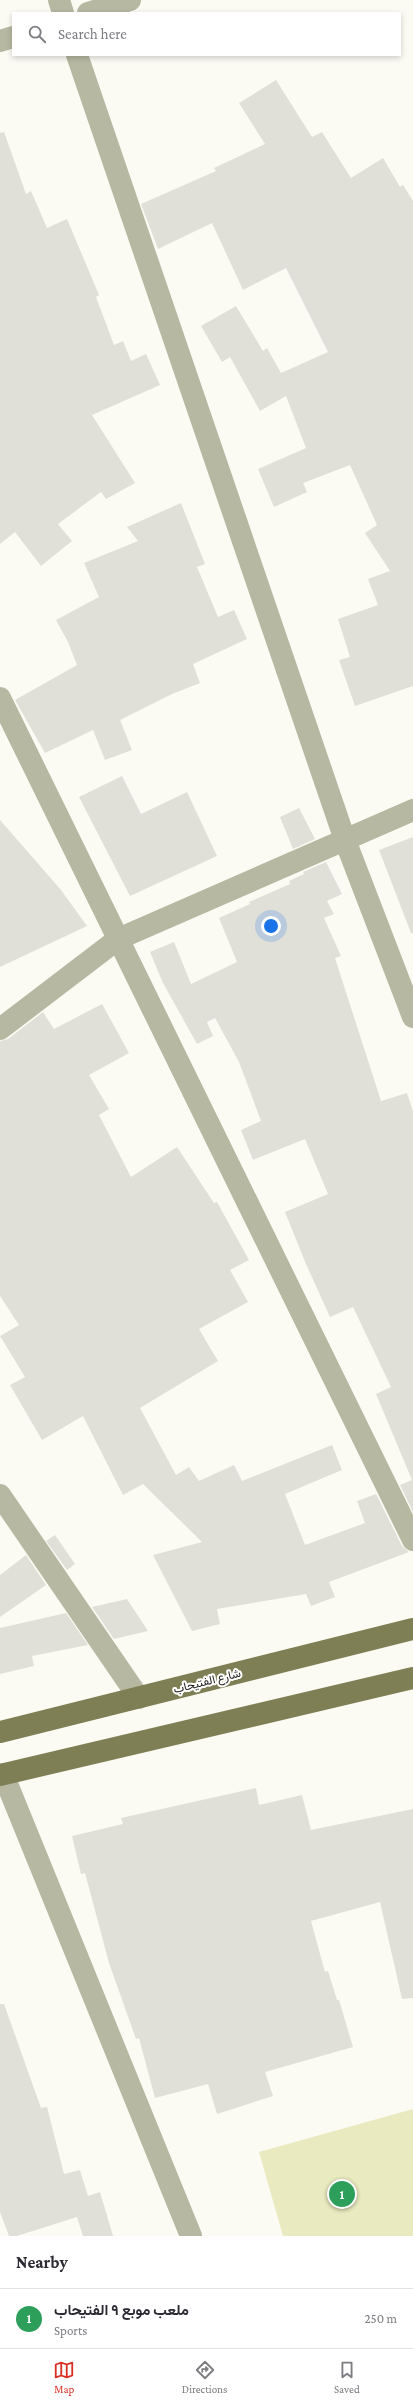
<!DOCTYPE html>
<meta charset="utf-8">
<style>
:root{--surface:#fff;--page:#f7f7f7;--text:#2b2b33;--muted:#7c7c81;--line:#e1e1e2;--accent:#d93025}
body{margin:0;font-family:"Crimson Pro",Vazirmatn,serif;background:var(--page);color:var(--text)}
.you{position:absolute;left:271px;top:926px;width:14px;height:14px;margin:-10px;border:3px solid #fff;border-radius:50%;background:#1a73e8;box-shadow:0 0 0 6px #1a73e833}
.badge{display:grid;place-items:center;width:26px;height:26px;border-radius:50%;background:var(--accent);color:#fff;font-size:13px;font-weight:700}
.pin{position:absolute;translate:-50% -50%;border:2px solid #fff;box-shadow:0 1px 4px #0006}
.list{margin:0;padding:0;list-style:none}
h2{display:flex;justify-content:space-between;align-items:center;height:52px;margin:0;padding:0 16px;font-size:17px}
h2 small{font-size:13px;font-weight:400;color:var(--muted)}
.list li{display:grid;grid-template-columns:26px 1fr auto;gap:12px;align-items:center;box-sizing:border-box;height:60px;padding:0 16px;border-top:1px solid var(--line)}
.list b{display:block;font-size:15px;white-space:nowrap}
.list p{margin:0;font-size:13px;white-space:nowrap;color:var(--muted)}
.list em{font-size:13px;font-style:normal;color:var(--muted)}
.icon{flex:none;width:22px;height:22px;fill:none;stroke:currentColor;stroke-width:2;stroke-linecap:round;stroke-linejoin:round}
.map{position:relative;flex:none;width:413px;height:2236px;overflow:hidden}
.search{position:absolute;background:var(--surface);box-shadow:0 2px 6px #0003;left:12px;right:12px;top:12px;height:44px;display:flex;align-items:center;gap:10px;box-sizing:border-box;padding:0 14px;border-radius:0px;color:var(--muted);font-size:15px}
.sheet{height:112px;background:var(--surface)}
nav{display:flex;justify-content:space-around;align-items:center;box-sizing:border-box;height:56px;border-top:1px solid var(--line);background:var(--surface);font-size:11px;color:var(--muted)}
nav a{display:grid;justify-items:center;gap:2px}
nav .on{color:var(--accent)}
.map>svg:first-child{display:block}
.green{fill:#eaeac0}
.building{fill:#e0e0d9}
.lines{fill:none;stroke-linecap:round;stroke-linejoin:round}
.minor{stroke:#b7b8a1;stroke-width:22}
.major{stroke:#7f7f55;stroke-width:22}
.labels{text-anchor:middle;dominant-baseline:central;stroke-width:4;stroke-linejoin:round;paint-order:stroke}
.street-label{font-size:12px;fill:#1c1c1a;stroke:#fffffe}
</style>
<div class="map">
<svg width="413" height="2236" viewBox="0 0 413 2236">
<rect width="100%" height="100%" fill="#fbfbf4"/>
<path class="green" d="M413 2109V2236H283L259 2152Z"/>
<path class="building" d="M276 80 312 137 322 132 351 178 383 158 400 187 403 185 413 201V686L355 706 339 660 350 657 338 619 378 605 368 579 390 571 365 533 377 525 350 465 303 483 307 492 274 507 258 469 306 448 286 396 260 411 230 357 222 362 201 326 236 306 263 351 267 348 281 373 328 352 286 268 243 290 212 223 158 249 141 204 216 171 214 168 265 144 239 103Z
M4 132 26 194 31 191 47 228 67 219 99 295 96 297 114 345 123 341 131 361 146 354 160 385 92 415 135 483 106 499 101 492 58 524 72 541 41 566 15 532 0 544V133Z
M181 503 205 564 197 567 218 617 234 610 247 639 193 664 200 683 172 694 120 720 132 750 105 760 93 730 45 753 15 700 77 665 68 642 56 620 99 597 84 563 138 541 127 527Z
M122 776 141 814 187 792 217 856 130 896 79 797Z
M299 808 315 839 293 849 280 817Z
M0 820 61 890 87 926 0 967Z
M413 837V933H411L379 850Z
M326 862 342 894 327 901 334 914 324 918 341 956 335 958 381 1101 407 1093 413 1111V1512L400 1485 412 1480 376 1394 391 1387 353 1307 330 1317 306 1264 285 1212 328 1194 305 1139 253 1160 241 1130 261 1121 239 1062 215 1018 207 1022 213 1036 197 1044 163 983 150 952 174 942 191 984 237 962 219 918 250 904 249 902 290 884 289 881 304 874 303 872Z
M102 1004 129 1053 89 1075 109 1109 99 1115 131 1177 177 1147 214 1203 217 1202 249 1260 230 1270 248 1302 199 1329 218 1361 140 1408 176 1475 189 1467 199 1481 234 1465 242 1481 332 1445 342 1470 285 1494 305 1545 365 1523 357 1501 376 1494 402 1546 409 1552 329 1582 335 1597 311 1606 306 1594 217 1609 220 1624 192 1631 153 1555 202 1542 143 1484 123 1495 83 1416 42 1440 10 1385 25 1377 0 1336 19 1325 0 1296V1041L8 1039 43 1012 54 1029Z
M55 1535 75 1564 67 1570 46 1541Z
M26 1555 46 1585 0 1617V1575Z
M127 1599 148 1631 114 1639 92 1607Z
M66 1613 88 1645 32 1656 34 1666 0 1674V1628Z
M256 1788 259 1805 302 1795 311 1830 413 1809V1998L402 1999 380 1902 311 1921 325 1972 328 1971 337 2000H339L353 2047 265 2072 273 2096 217 2114 208 2084 155 2098 139 2038 136 2039 109 1963 85 1873 81 1874 72 1836 123 1824 121 1818Z
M0 2004H4L41 2108 47 2107 64 2174 80 2170 88 2196 100 2192 113 2236H83L77 2217 17 2236H9L0 2212Z"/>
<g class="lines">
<path class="minor" d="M59 0 63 13
M88 13 130 0
M0 41 13 37
M77 55 345 840 413 1017
M0 698 413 1540
M0 1029 118 939 413 810
M0 1495 139 1698
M3 1774 191 2236"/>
<path class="major" d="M0 1732 413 1629
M0 1775 413 1678"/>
</g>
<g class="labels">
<g class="street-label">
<text transform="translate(207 1681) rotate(-14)">شارع الفتيحاب</text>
</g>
</g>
</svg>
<div class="you"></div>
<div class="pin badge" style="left:342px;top:2194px;background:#2e9e5b">1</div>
<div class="search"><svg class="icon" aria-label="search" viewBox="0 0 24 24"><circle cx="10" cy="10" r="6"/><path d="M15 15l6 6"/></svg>Search here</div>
</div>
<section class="sheet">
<h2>Nearby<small></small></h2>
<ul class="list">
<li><span class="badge" style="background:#2e9e5b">1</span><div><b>ملعب موبع ٩ الفتيحاب</b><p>Sports</p></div><em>250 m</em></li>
</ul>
</section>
<nav>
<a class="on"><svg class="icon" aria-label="map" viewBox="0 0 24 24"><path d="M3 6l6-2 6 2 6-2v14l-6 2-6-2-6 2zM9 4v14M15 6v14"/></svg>Map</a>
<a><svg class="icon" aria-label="directions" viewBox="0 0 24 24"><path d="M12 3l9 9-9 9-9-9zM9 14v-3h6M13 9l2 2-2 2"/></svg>Directions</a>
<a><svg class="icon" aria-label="saved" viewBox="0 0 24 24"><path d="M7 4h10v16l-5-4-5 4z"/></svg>Saved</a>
</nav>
